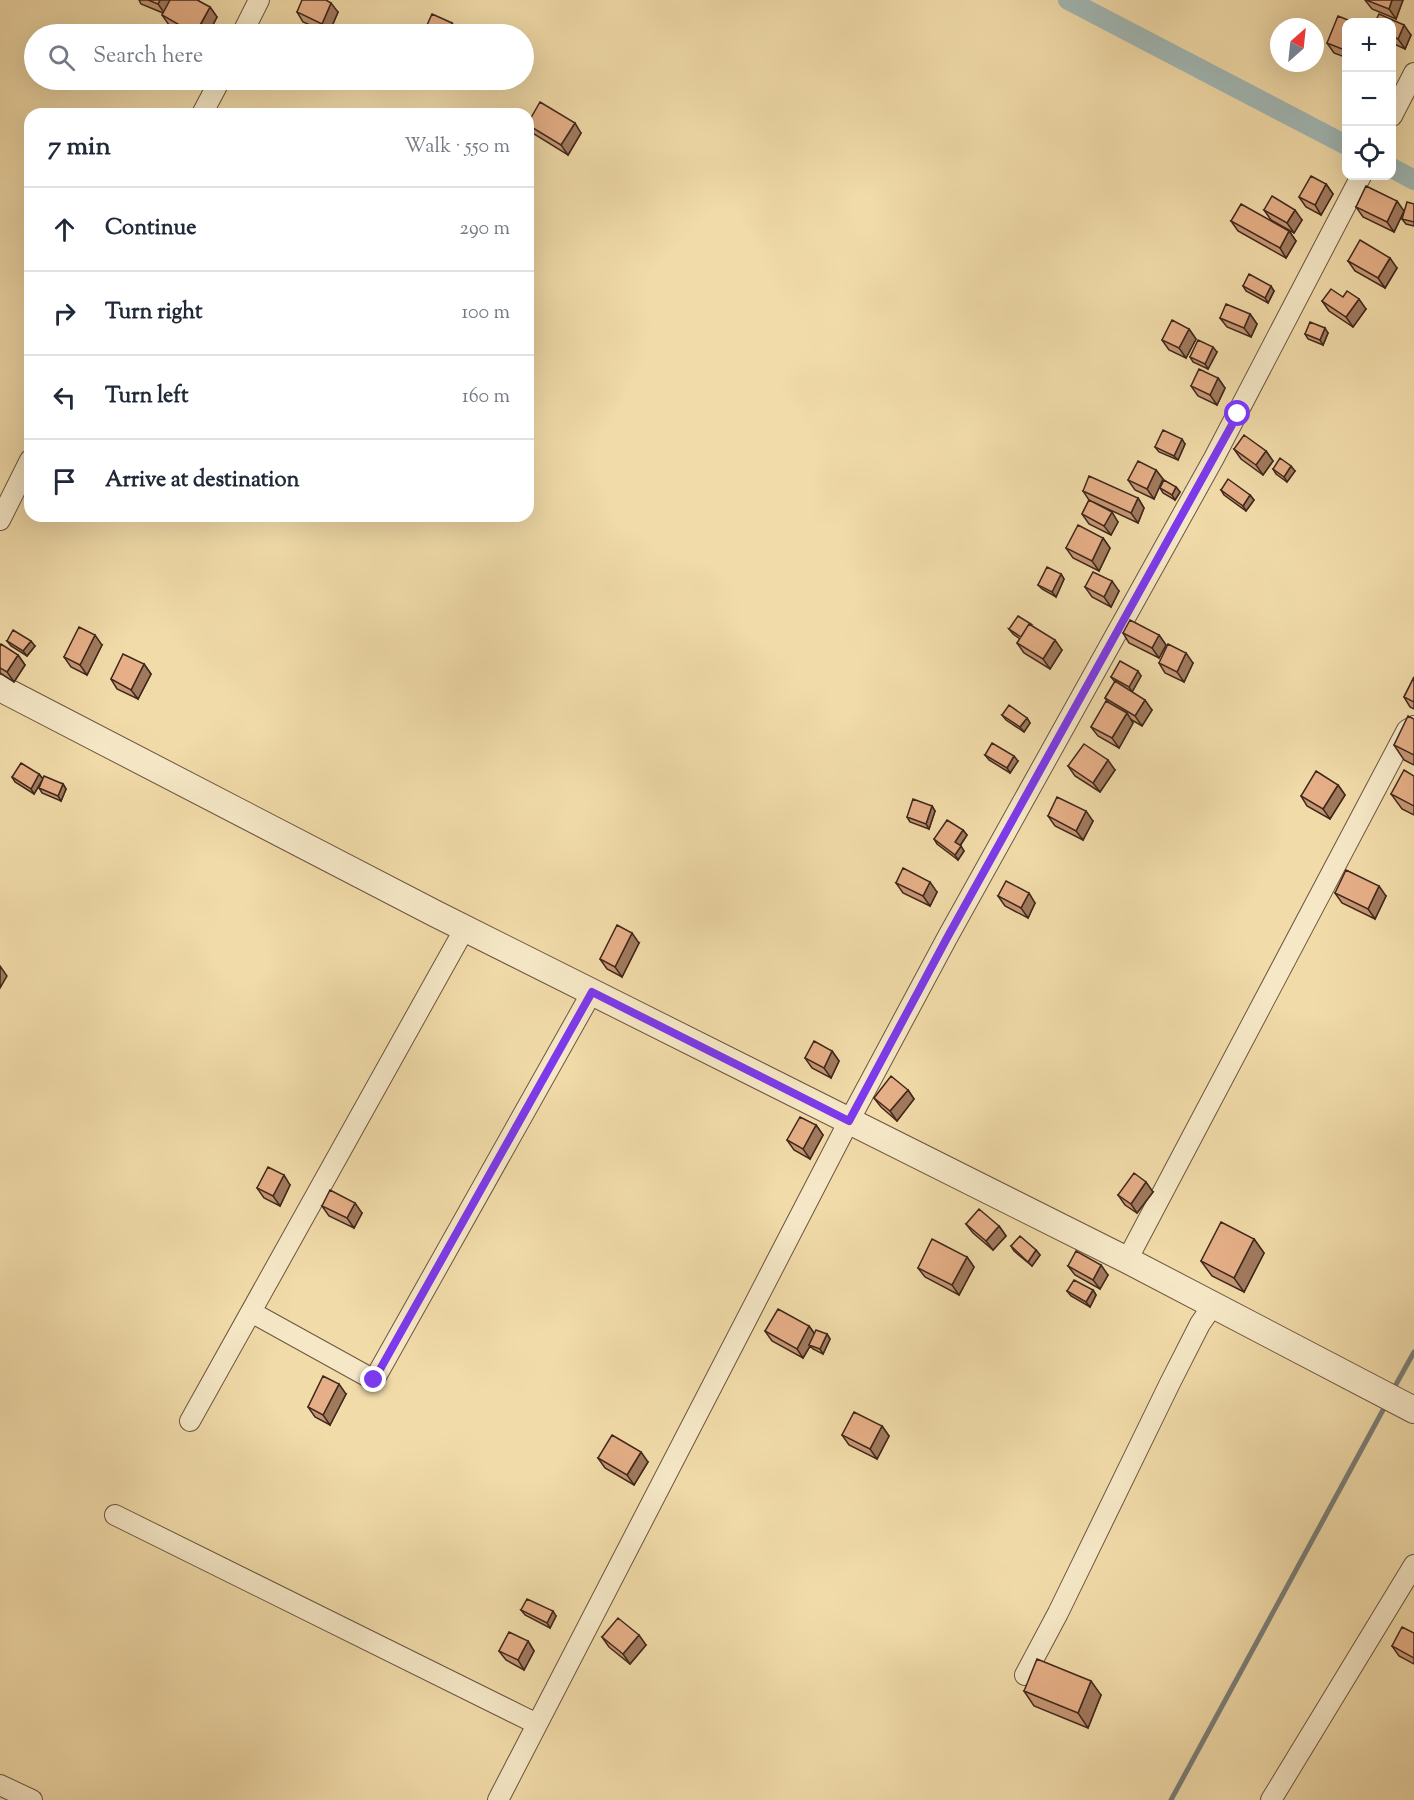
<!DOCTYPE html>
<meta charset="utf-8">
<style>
:root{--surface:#fff;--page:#f6f6f7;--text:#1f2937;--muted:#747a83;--line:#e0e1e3}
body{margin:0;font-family:"Sorts Mill Goudy",serif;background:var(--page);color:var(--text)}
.controls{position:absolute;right:18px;top:18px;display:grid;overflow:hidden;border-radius:12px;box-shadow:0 6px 24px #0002}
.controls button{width:54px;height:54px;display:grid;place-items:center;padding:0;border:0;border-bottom:2px solid var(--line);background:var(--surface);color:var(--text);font:30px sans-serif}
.compass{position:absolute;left:1270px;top:18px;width:54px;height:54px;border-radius:50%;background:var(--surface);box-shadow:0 6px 24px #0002;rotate:27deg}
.stop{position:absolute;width:18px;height:18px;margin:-14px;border:4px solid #7c3aed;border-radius:50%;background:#fff}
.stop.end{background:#7c3aed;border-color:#fff;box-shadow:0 2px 6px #0008}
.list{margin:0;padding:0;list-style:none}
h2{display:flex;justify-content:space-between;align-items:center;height:78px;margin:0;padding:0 24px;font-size:26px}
h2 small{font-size:20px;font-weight:400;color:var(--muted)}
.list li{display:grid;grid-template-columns:39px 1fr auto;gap:18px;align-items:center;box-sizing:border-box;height:84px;padding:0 24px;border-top:2px solid var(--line)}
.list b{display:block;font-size:22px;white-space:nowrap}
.list em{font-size:20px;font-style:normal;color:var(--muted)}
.icon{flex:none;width:33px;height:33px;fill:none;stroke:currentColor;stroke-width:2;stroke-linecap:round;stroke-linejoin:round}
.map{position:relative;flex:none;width:1414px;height:1800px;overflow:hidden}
.search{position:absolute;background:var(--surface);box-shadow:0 6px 24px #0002;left:24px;top:24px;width:510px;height:66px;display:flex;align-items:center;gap:15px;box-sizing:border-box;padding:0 21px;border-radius:33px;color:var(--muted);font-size:22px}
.panel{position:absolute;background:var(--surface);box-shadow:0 6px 24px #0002;left:24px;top:108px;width:510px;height:414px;border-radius:18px}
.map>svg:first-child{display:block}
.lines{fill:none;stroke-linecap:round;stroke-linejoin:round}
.stream{stroke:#7a7e78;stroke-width:5}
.canal{stroke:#a1b8b5;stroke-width:20}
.minor-casing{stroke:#6c553f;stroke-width:22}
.tertiary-casing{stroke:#6c553f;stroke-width:28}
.minor{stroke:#f6e8c7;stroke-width:20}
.tertiary{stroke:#f6e8c7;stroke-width:26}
.wall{fill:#c69674;stroke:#3f281c;stroke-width:1.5}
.shaded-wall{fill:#a17a5e;stroke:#3f281c;stroke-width:1.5}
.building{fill:#e6af87;stroke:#3f281c;stroke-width:1.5}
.route{stroke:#7c3aed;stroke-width:8}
</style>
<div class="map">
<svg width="1414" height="1800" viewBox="0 0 1414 1800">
<rect width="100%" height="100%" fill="#f1dba9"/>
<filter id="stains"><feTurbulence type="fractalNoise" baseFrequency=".00333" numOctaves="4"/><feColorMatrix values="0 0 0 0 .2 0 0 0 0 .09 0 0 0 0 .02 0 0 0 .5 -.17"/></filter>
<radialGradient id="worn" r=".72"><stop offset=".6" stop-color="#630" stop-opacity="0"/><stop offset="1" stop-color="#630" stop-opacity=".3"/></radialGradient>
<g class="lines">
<path class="stream" d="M1394 1388 1414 1352
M1171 1800 1383 1410"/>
<path class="canal" d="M1068 0 1346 145
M1392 168 1414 180"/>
<g class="minor-casing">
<path id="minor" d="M242 34 259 0
M202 114 220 80
M1392 116 1414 73
M0 520 30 460
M1127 1260 1407 730 1414 726
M251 1312 374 1380 592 992
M190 1421 465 928
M115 1515 537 1724
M1025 1675 1058 1613 1170 1383 1200 1324 1213 1305
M0 1785 32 1800
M498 1800 849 1121 947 938 1214 458 1361 176
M1271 1800 1414 1565"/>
</g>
<g class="tertiary-casing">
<path id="tertiary" d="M0 688 436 914 1127 1260 1414 1410"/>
</g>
<use href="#minor" class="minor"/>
<use href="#tertiary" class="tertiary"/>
</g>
<path class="wall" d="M139 0H197L210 7 217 17 208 34H185L169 25 162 15 163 13 141 4Z
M1365 0H1403L1396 19 1372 9Z
M297 12H338L329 33 303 22Z
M1347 22V58L1334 53 1327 43Z
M1392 22 1411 35 1405 49 1392 43Z
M528 123 581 133 568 155 534 134 528 126Z
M1326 184 1333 194 1321 215 1306 207 1299 197Z
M1414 204V226L1406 224 1402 219Z
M1356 207 1404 211 1394 232 1363 217Z
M1264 210 1302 220 1294 233 1271 220Z
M1231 221 1289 231 1296 241 1286 258 1238 231Z
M1348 261 1397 268 1385 288 1355 271Z
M1243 286 1274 291 1268 303 1246 291Z
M1343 297 1366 309 1353 327 1329 311 1322 301Z
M1250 314 1257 324 1251 337 1227 327 1220 318Z
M1189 329 1196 339 1186 358 1169 350 1162 340Z
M1328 333 1323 345 1308 339 1305 334Z
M1217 352 1208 369 1193 362 1190 357Z
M1218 378 1225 388 1217 405 1198 396 1191 386Z
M1185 444 1178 460 1159 452 1155 447Z
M1234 449 1266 451 1273 461 1263 475 1241 459Z
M1273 469 1295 471 1287 482 1276 474Z
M1156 470 1163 479 1154 499 1135 490 1128 480Z
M1176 487 1180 492 1175 500 1163 493 1160 488Z
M1221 490 1250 495 1254 500 1246 511 1224 495Z
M1083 491 1138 498 1144 508 1138 523 1093 502 1118 522 1111 535 1089 524 1082 514 1089 500Z
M1103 538 1110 548 1099 571 1073 558 1066 548Z
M1061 574 1064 579 1056 597 1042 589 1038 585Z
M1085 587 1119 591 1111 607 1092 597Z
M1009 629 1062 650 1050 669 1024 653 1017 643 1020 639 1013 634Z
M1123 633 1159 635 1166 645 1159 658 1129 643Z
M7 641 35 646 27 656 11 646Z
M102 645 87 675 71 667 64 657Z
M0 646 18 655 25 665 14 682 0 673Z
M1159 663H1193L1184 682 1165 673Z
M144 664 151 674 138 699 117 689 111 679Z
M1141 676 1132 692 1152 710 1142 726 1132 720 1133 723 1119 748 1098 736 1091 727 1108 702 1105 698 1115 682 1111 677Z
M1414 677V709L1410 707 1404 697Z
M1002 715 1027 718 1030 723 1024 732 1006 720Z
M1414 719V765L1404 760 1394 745Z
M985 755 1018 761 1010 773 989 760Z
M1068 766 1115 770 1100 792 1075 776Z
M39 774 43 779 63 784 66 789 61 801 42 793 39 788 41 782 34 794 15 782 12 777Z
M1414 776V815L1402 809 1391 794Z
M1338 785 1345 795 1330 819 1307 806 1301 796Z
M932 806 935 811 929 829 910 822 907 817Z
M1048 816 1093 821 1083 840 1055 826Z
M963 830 967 835 960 846 964 851 958 860 937 844 934 839Z
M896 883 937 892 930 906 903 893Z
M1335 893 1386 896 1375 919 1342 903Z
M998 896 1035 903 1028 918 1005 906Z
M639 943 622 977 607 969 600 959Z
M832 1051 839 1061 831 1078 812 1068 805 1058Z
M908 1090 914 1099 897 1121 881 1107 874 1098Z
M816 1125 823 1135 810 1159 794 1150 787 1140Z
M290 1185 280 1206 264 1198 257 1188Z
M1153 1192 1137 1213 1125 1205 1118 1195Z
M322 1206 362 1213 354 1228 329 1216Z
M966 1224 999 1226 1006 1236 993 1250 973 1233Z
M1254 1239 1264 1253 1244 1292 1212 1276 1201 1261Z
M1011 1246 1036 1250 1040 1255 1032 1266 1014 1251Z
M967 1257 974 1267 959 1295 925 1277 918 1268Z
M1068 1266 1108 1275 1100 1289 1075 1275Z
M1093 1290 1096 1295 1090 1307 1071 1296 1067 1291Z
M809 1326 814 1333 827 1334 830 1339 823 1354 813 1349 810 1346 803 1358 772 1341 765 1331Z
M346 1394 330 1425 315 1417 308 1407Z
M882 1426 889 1436 877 1459 849 1445 842 1435Z
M598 1458 648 1462 634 1485 605 1468Z
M521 1610 556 1616 550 1628 525 1615Z
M1414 1633V1664L1399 1656 1392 1646Z
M602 1637 646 1645 630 1664 609 1647Z
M528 1641 534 1651 524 1670 506 1660 499 1651Z
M1024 1691 1101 1695 1088 1728 1034 1706Z"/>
<path class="shaded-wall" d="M160 0H171L165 14 158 4Z
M1392 0H1403L1396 19 1389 9Z
M331 3 338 12 329 33 322 24Z
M210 7 217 17 208 34H196Z
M452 23 459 32 458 34H447Z
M1404 25 1411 35 1405 49 1398 39Z
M575 123 581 133 568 155 561 145Z
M1326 184 1333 194 1321 215 1315 205Z
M1397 201 1404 211 1394 232 1387 222Z
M1295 210 1302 220 1294 233 1287 223Z
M1289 231 1296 241 1286 258 1280 248Z
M1390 258 1397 268 1385 288 1378 278Z
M1271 286 1274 291 1268 303 1265 298Z
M1359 299 1366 309 1353 327 1346 317Z
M1250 314 1257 324 1251 337 1244 328Z
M1325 328 1328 333 1323 345 1320 340Z
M1189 329 1196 339 1186 358 1179 348Z
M1213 347 1217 352 1208 369 1205 364Z
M1218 378 1225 388 1217 405 1210 395Z
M1182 439 1185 444 1178 460 1174 456Z
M1266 451 1273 461 1263 475 1256 465Z
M1291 466 1295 471 1287 482 1284 477Z
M1156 470 1163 479 1154 499 1147 489Z
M1176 487 1180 492 1175 500 1172 495Z
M1250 495 1254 500 1246 511 1243 506Z
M1138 498 1144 508 1138 523 1131 513Z
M1112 512 1118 522 1111 535 1104 526Z
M1103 538 1110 548 1099 571 1092 561Z
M1061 574 1064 579 1056 597 1052 592Z
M1112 581 1119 591 1111 607 1104 597Z
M95 635 102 645 87 675 80 665Z
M1159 635 1166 645 1159 658 1152 648Z
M1055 640 1062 650 1050 669 1043 659Z
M31 641 35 646 27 656 23 651Z
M1186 653 1193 663 1184 682 1177 672Z
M18 655 25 665 14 682 7 672Z
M144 664 151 674 138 699 131 690Z
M1138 671 1141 676 1132 692 1129 687Z
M1145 700 1152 710 1142 726 1135 716Z
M1127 713 1133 723 1119 748 1112 738Z
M1027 718 1030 723 1024 732 1020 727Z
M1014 756 1018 761 1010 773 1007 768Z
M1108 760 1115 770 1100 792 1093 783Z
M39 774 43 779 34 794 31 789Z
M63 784 66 789 61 801 58 796Z
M1338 785 1345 795 1330 819 1323 809Z
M932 806 935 811 929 829 926 824Z
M1086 811 1093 821 1083 840 1076 831Z
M963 830 967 835 959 847 955 842Z
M961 846 964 851 958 860 955 855Z
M930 882 937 892 930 906 923 896Z
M1379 886 1386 896 1375 919 1368 909Z
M1029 893 1035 903 1028 918 1021 908Z
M632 933 639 943 622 977 615 967Z
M0 966 7 976 0 988Z
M832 1051 839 1061 831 1078 824 1068Z
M908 1090 914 1099 897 1121 890 1111Z
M816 1125 823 1135 810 1159 803 1149Z
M284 1175 290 1185 280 1206 273 1196Z
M1146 1182 1153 1192 1137 1213 1131 1204Z
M355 1203 362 1213 354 1228 347 1218Z
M999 1226 1006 1236 993 1250 986 1241Z
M1254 1239 1264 1253 1244 1292 1234 1278Z
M1036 1250 1040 1255 1032 1266 1028 1262Z
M967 1257 974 1267 959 1295 952 1285Z
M1101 1265 1108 1275 1100 1289 1093 1280Z
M1093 1290 1096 1295 1090 1307 1086 1302Z
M809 1326 816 1336 809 1345 810 1346 803 1358 797 1349Z
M827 1334 830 1339 823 1354 820 1349Z
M339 1384 346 1394 330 1425 323 1415Z
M882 1426 889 1436 877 1459 870 1449Z
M641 1452 648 1462 634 1485 627 1475Z
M553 1611 556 1616 550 1628 547 1623Z
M639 1635 646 1645 630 1664 623 1654Z
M528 1641 534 1651 524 1670 518 1660Z
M1091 1681 1101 1695 1088 1728 1078 1713Z"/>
<path class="building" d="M148 0H160L158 4Z
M170 0H197L210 7 195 34 162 15Z
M302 0H326L331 3 322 24 297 12Z
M1366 0H1392L1389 9Z
M432 14 452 23 447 34H423Z
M1379 14 1404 25 1398 39 1392 36V22H1375Z
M1338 16 1353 22H1347V51L1327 43Z
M287 25 305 34H281Z
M540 102 575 123 561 145 528 125V123Z
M1311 176 1326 184 1315 205 1299 197Z
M1366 186 1397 201 1387 222 1356 207Z
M1272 196 1295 210 1287 223 1264 210Z
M1407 202 1414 204V222L1402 219Z
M1241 204 1289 231 1280 248 1231 221Z
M1360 240 1390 258 1378 278 1348 261Z
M1249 274 1271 286 1265 298 1243 286Z
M1331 289 1343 297 1347 291 1359 299 1346 317 1322 301Z
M1226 304 1250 314 1244 328 1220 318Z
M1172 320 1189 329 1179 348 1162 340Z
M1310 322 1325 328 1320 340 1305 334Z
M1198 340 1213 347 1205 364 1190 357Z
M1199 369 1218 378 1210 395 1191 386Z
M1163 430 1182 439 1174 456 1155 447Z
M1244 435 1266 451 1256 465 1234 449Z
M1280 458 1291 466 1284 477 1273 469Z
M1138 461 1156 470 1147 489 1128 480Z
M1089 476 1138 498 1131 513 1083 491Z
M1228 479 1250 495 1243 506 1221 490Z
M1164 480 1176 487 1172 495 1160 488Z
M1089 500 1112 512 1104 526 1082 514Z
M1078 525 1103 538 1092 561 1066 548Z
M1047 567 1061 574 1052 592 1038 585Z
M1093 572 1112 581 1104 597 1085 587Z
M1018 616 1031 624H1029L1021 637 1009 629Z
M1130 620 1159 635 1152 648 1123 633Z
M1029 624 1055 640 1043 659 1017 643Z
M79 627 95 635 80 665 64 657Z
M13 630 31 641 23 651 7 641Z
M1 644 18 655 7 672 0 668V646Z
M1168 644 1186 653 1177 672 1159 663Z
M123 654 144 664 131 690 111 679Z
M1120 661 1138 671 1129 687 1111 677Z
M1414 677V702L1404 697Z
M1115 681 1145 700 1135 716 1105 698Z
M1106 701 1127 713 1112 738 1091 727Z
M1009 705 1027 718 1020 727 1002 715Z
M1408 716 1414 719V755L1394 745Z
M992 743 1014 756 1007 768 985 755Z
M1084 744 1108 760 1093 783 1068 766Z
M21 763 39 774 31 789 12 777Z
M1404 770 1414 776V806L1391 794Z
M1316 771 1338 785 1323 809 1301 796Z
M44 776 63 784 58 796 39 788Z
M1057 797 1086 811 1076 831 1048 816Z
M913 799 932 806 926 824 907 817Z
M947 820 963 830 955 842 961 846 955 855 934 839Z
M903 868 930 882 923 896 896 883Z
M1346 870 1379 886 1368 909 1335 893Z
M1006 881 1029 893 1021 908 998 896Z
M617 925 632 933 615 967 600 959Z
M814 1041 832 1051 824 1068 805 1058Z
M891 1076 908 1090 890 1111 874 1098Z
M800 1117 816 1125 803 1149 787 1140Z
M268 1167 284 1175 273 1196 257 1188Z
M1134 1173 1146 1182 1131 1204 1118 1195Z
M330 1190 355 1203 347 1218 322 1206Z
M979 1209 999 1226 986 1241 966 1224Z
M1221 1222 1254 1239 1234 1278 1201 1261Z
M1020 1236 1036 1250 1028 1262 1011 1246Z
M932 1239 967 1257 952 1285 918 1268Z
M1076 1251 1101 1265 1093 1280 1068 1266Z
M1074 1280 1093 1290 1086 1302 1067 1291Z
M778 1309 809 1326 797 1349 765 1331Z
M816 1330 827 1334 820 1349 809 1345Z
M323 1376 339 1384 323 1415 308 1407Z
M854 1412 882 1426 870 1449 842 1435Z
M612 1435 641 1452 627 1475 598 1458Z
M527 1599 553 1611 547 1623 521 1610Z
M618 1618 639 1635 623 1654 602 1637Z
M1402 1627 1414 1633V1658L1392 1646Z
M509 1632 528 1641 518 1660 499 1651Z
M1037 1659 1091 1681 1078 1713 1024 1691Z"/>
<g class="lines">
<path class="route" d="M374 1380 592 992 849 1121 947 938 1238 414"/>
</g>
<rect width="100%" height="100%" filter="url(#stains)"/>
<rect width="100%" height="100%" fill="url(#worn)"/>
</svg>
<div class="controls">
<button>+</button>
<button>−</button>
<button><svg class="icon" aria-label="locate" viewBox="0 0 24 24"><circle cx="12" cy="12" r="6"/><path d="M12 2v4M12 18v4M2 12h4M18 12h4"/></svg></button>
</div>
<svg class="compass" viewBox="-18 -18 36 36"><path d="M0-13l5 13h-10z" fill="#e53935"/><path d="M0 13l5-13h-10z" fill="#747a83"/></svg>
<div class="stop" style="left:1238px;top:414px"></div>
<div class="stop end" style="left:374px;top:1380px"></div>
<div class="search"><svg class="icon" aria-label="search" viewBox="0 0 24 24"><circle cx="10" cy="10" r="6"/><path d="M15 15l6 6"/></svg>Search here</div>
<section class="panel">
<h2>7 min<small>Walk · 550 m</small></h2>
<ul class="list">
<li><svg class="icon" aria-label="ahead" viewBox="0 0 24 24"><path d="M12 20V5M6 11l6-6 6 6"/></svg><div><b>Continue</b></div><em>290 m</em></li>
<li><svg class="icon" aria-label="right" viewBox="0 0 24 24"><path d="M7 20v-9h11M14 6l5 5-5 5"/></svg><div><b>Turn right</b></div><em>100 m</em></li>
<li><svg class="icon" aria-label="left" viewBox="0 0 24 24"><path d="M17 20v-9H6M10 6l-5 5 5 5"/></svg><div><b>Turn left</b></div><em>160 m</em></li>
<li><svg class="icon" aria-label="arrive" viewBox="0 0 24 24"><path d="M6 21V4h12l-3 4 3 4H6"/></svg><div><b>Arrive at destination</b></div></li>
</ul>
</section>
</div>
